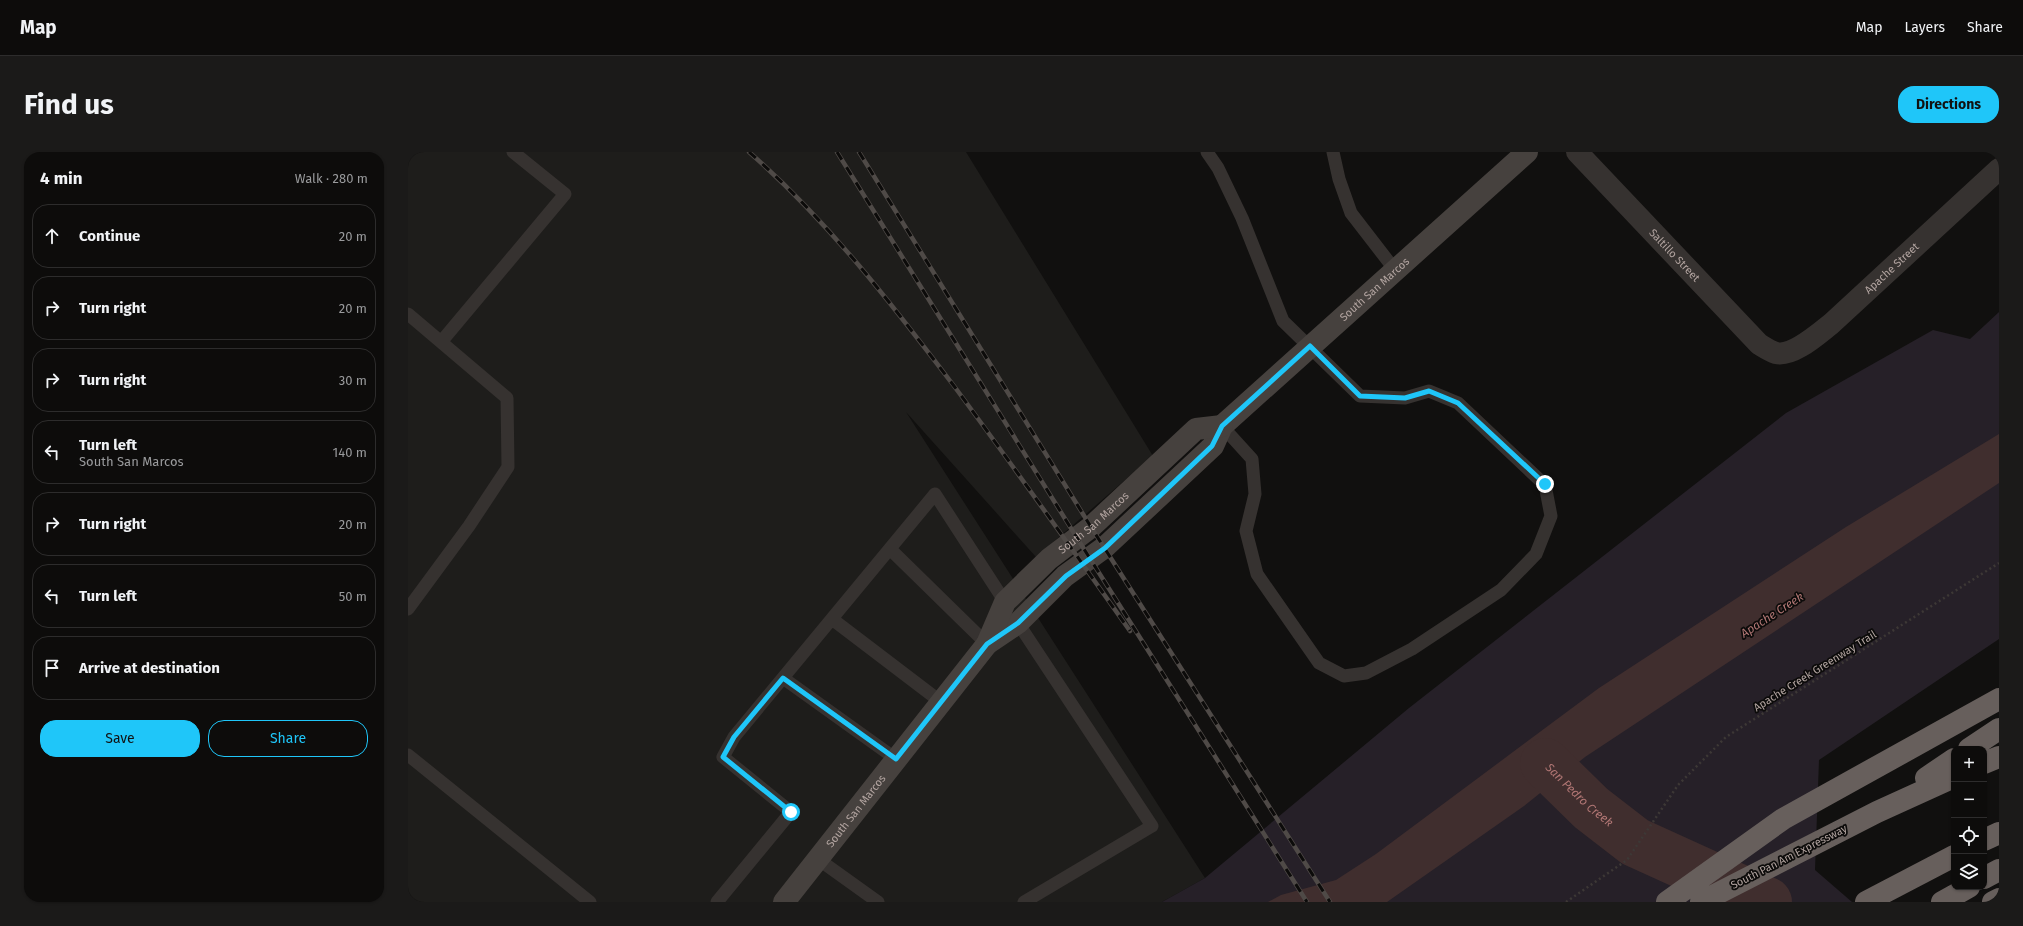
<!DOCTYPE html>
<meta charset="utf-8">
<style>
:root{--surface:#0d0c0b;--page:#1b1a19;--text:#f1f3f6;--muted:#9a9b9d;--line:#2d2c2c;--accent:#1fc6f9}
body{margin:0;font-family:"Fira Sans",sans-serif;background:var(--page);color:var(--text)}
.controls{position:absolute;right:12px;bottom:12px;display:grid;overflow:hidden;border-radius:8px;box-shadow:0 1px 3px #0004}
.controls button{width:36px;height:36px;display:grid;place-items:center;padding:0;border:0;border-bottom:1px solid var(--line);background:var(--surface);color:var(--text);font:20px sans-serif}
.stop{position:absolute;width:12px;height:12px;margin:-9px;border:3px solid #1fc6f9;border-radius:50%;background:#fff}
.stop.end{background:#1fc6f9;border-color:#fff;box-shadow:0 1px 4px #0008}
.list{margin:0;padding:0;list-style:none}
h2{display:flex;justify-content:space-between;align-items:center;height:52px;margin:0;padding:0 16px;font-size:17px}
h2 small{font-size:13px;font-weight:400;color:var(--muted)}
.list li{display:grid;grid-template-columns:26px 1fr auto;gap:12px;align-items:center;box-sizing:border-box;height:64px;margin:0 8px 8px;padding:0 8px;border:1px solid var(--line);border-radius:16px}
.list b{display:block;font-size:15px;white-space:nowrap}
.list p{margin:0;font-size:13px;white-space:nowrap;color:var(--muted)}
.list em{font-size:13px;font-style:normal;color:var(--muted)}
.actions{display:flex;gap:8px;padding:12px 16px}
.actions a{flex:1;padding:9px 0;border:1px solid var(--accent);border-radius:16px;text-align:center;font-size:14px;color:var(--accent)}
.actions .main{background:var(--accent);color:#111}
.icon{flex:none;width:22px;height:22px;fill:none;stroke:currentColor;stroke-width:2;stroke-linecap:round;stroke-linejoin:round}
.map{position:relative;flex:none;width:1591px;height:750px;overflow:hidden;border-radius:16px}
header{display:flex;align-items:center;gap:24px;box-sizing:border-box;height:56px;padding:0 20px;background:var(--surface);border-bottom:1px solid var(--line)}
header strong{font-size:19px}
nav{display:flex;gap:22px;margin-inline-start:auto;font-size:14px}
.intro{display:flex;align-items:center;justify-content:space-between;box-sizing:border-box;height:96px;padding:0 24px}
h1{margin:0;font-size:28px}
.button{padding:10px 18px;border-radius:16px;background:var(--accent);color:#111;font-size:14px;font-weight:700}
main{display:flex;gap:24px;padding:0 24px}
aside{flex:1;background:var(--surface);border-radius:16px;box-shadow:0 1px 3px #0004}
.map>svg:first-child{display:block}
.built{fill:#1e1d1b}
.green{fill:#262028}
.water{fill:#402e2e}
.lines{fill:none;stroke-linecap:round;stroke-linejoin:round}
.river{stroke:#402e2e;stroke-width:50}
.path{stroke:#3d3836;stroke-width:2.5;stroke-dasharray:2 3;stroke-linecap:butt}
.lane{stroke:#363230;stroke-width:13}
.street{stroke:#363230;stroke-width:22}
.secondary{stroke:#46413e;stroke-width:22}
.highway{stroke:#675f5c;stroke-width:22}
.rail-casing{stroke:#4f4a47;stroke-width:4.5}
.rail{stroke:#0c0b0a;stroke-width:3;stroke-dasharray:9;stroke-linecap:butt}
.route{stroke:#1fc6f9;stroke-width:5}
.labels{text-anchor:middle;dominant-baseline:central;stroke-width:3.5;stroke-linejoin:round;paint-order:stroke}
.street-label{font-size:11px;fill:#b2a4a0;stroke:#0c0b0a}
.water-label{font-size:12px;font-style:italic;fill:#b07674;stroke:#0c0b0a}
</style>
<header>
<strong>Map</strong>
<nav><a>Map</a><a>Layers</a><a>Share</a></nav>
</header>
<div class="intro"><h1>Find us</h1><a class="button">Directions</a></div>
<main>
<aside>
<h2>4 min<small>Walk · 280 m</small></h2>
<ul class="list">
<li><svg class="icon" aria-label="ahead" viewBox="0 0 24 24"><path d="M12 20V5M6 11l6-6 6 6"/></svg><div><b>Continue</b></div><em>20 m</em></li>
<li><svg class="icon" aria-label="right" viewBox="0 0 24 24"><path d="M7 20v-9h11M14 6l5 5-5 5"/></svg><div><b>Turn right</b></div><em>20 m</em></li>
<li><svg class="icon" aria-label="right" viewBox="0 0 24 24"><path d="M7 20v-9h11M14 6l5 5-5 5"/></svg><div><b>Turn right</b></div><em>30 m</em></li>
<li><svg class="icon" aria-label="left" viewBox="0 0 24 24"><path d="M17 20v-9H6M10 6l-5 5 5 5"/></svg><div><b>Turn left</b><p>South San Marcos</p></div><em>140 m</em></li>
<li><svg class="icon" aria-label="right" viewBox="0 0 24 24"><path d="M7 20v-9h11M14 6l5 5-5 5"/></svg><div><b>Turn right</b></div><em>20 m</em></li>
<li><svg class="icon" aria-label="left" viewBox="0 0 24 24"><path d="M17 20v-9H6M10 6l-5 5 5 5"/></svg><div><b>Turn left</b></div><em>50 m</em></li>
<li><svg class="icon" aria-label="arrive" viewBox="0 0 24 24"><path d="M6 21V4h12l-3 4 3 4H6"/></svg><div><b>Arrive at destination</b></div></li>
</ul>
<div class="actions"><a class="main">Save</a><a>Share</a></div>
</aside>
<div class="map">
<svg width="1591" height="750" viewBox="0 0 1591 750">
<rect width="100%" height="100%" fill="#11100f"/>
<path class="built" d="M0 0H558L745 304 628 405 498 260 797 726 754 750H0Z"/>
<path class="green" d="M1591 160V487L1411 608 1407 718 1444 750H754L797 726 1001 556 1378 261 1525 178 1562 187Z"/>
<path class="water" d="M1591 282V331L1177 605 1116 654 979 750H860L873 743 928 728 968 702 1191 536 1438 375Z"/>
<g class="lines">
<path class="river" id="s1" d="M1137 611 1183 656 1227 690 1359 750"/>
<path class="path" d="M1158 750 1219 708 1270 633 1318 585 1591 411"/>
<path class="lane" d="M799 0 810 16 834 66 875 169 952 244 997 246 1021 239 1050 251 1137 333 1143 364 1128 402 1093 438 1004 497 958 521 936 524 911 511 849 422 838 379 847 342 844 307 814 274
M925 0 931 27 943 61 987 118
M0 162 99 246 100 315 61 374 0 457
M33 190 157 42 105 0
M482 397 579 492
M424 467 533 550
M610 471 744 674 616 750
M375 526 488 607
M0 603 182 750
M410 707 470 750
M309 750 383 660 315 605 326 585 527 342 597 450"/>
<path class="street" id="s2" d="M1169 0 1351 192C1356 195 1362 199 1368 201 1385 205 1410 182 1423 172L1591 17"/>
<g class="secondary">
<path id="s3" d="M579 492 610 471 657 424 697 395 805 294 814 274 1119 0"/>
<path id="s4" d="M376 750 579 492 597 450 641 407 683 375 788 277 814 274"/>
</g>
<path class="highway" d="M1561 597 1591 577
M1576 611 1591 605
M1518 626 1546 607
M1576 688 1591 681
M1576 726 1591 718
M1259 750 1375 667 1591 547
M1293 750 1469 660 1546 625
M1458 750 1546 704
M1534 750 1561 735
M1585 750 1591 747"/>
<g class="rail-casing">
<path id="rail" d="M341 0C420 69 483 151 546 234 606 315 664 397 722 479
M429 0 669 386 899 750
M451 0 683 375 922 750"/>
</g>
<use href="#rail" class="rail"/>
</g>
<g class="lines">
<path class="route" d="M383 660 315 605 326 585 375 526 488 607 579 492 610 471 658 424 697 396 804 294 814 274 902 194 952 244 997 246 1021 239 1050 251 1137 332"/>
</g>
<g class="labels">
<g class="street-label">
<text stroke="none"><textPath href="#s2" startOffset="142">Saltillo Street</textPath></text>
<text stroke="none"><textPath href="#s2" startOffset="430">Apache Street</textPath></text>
<text stroke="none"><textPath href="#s3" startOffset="528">South San Marcos</textPath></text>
<text stroke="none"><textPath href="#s4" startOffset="493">South San Marcos</textPath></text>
<text transform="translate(1407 519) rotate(-32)">Apache Creek Greenway Trail</text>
<text stroke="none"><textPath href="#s4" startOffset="116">South San Marcos</textPath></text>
<text transform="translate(1381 705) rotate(-27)">South Pan Am Expressway</text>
</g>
<g class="water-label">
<text transform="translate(1364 463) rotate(-33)">Apache Creek</text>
<text stroke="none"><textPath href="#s1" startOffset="47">San Pedro Creek</textPath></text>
</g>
</g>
</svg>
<div class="controls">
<button>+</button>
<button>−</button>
<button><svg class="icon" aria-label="locate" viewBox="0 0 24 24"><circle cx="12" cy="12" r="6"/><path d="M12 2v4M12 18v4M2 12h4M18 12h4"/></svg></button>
<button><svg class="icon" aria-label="layers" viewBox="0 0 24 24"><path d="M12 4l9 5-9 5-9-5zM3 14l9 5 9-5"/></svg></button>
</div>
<div class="stop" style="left:383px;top:660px"></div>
<div class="stop end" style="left:1137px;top:332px"></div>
</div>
</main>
